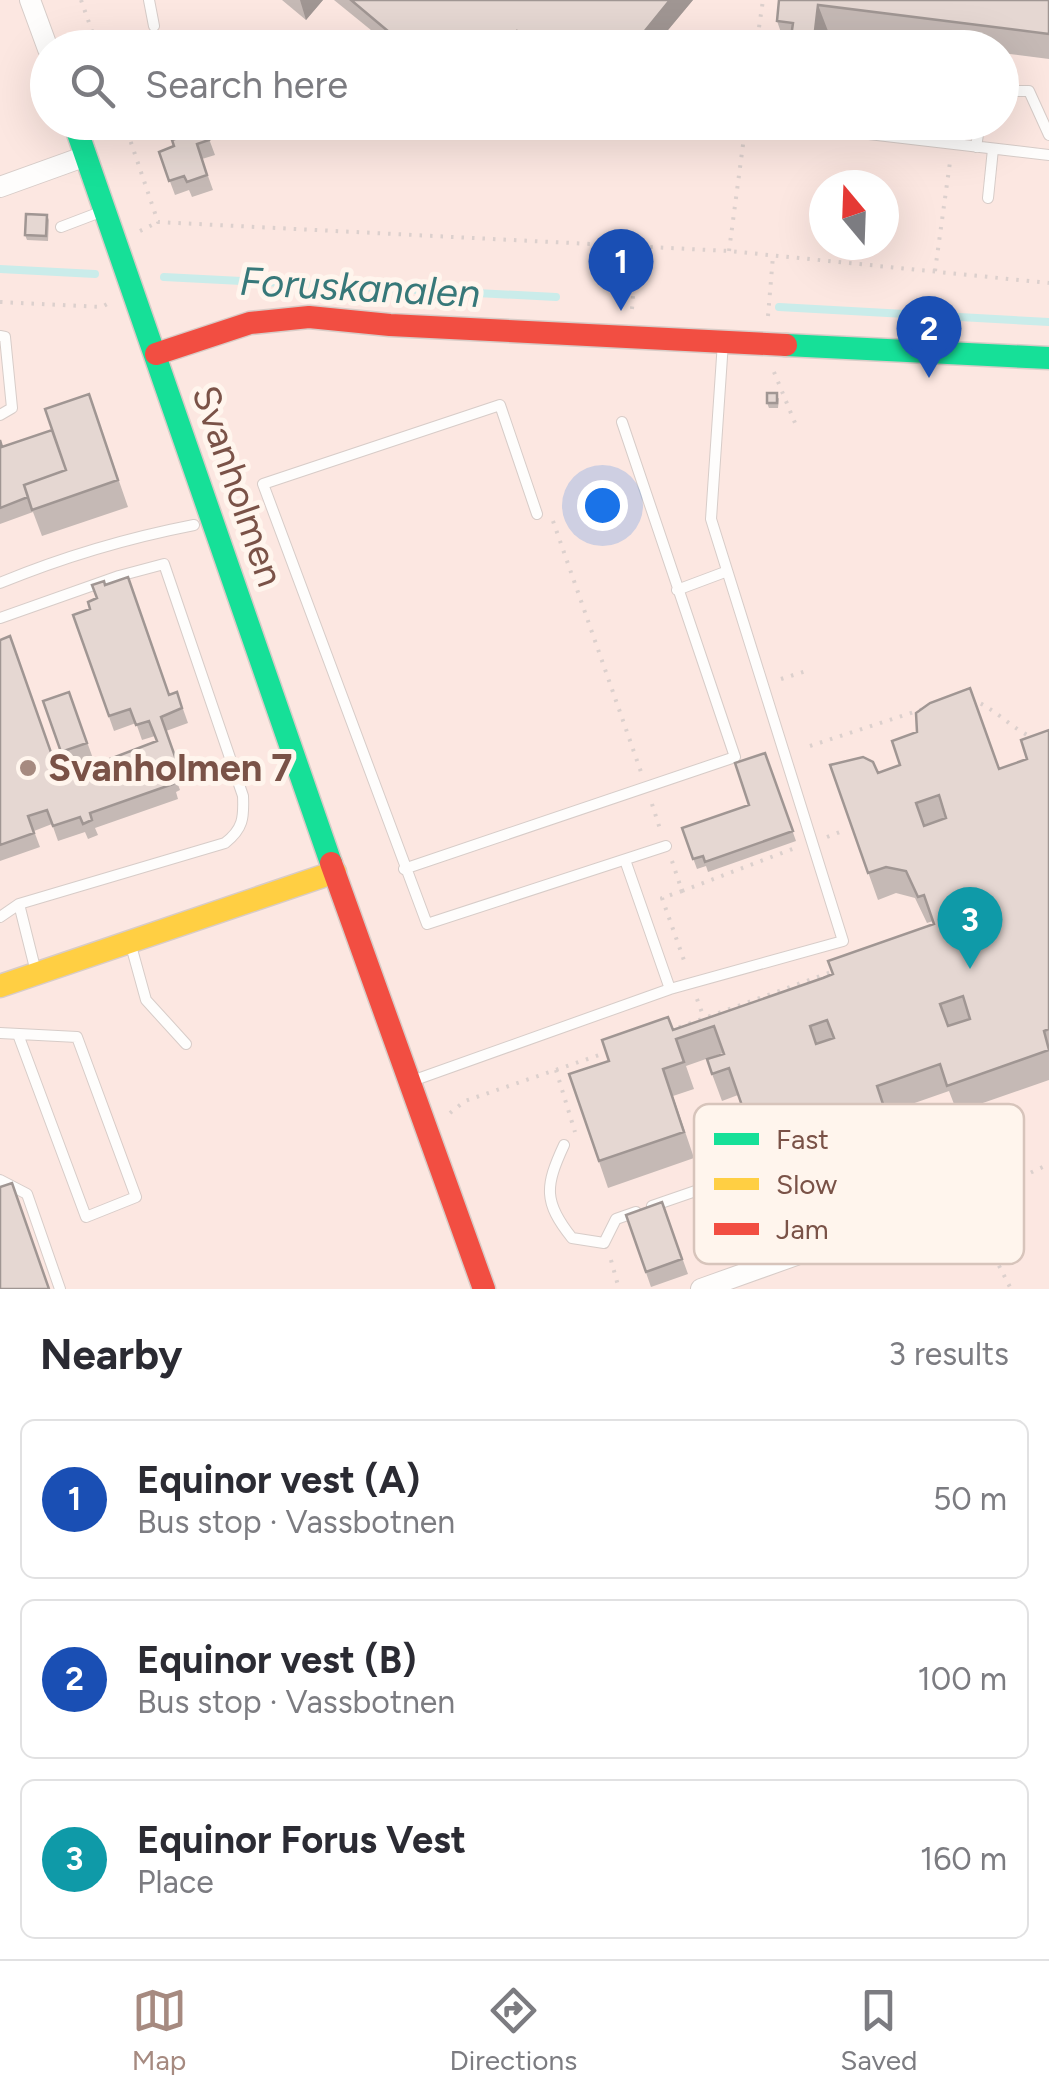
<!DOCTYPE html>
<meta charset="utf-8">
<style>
:root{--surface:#fff;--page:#f7f7f7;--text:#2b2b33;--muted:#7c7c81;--line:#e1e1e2;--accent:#a68a80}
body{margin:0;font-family:Figtree,sans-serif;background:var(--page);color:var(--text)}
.compass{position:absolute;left:809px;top:170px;width:90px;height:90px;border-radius:50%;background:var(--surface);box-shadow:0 10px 40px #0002;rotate:341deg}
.you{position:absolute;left:602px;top:505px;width:35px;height:35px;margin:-25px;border:8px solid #fff;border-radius:50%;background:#1a73e8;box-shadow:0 0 0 15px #1a73e833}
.badge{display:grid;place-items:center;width:65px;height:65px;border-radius:50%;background:var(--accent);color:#fff;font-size:32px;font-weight:700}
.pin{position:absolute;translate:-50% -82px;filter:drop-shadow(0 2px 5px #0008)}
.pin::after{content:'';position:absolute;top:52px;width:35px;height:30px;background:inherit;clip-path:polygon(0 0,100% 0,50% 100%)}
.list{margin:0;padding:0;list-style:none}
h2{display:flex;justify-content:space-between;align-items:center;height:130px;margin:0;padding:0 40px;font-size:42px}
h2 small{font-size:32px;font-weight:400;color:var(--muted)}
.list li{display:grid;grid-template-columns:65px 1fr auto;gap:30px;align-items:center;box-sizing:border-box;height:160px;margin:0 20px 20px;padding:0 20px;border:2px solid var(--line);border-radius:15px}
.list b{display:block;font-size:38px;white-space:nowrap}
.list p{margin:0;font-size:32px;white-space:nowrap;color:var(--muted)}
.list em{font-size:32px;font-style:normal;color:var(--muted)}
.icon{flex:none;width:55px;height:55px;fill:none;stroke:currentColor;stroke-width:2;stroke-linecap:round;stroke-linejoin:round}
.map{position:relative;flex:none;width:1049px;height:1289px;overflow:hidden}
.search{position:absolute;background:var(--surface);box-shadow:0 10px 40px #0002;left:30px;right:30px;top:30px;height:110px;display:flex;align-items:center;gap:25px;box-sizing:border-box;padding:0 35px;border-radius:55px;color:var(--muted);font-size:38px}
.sheet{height:670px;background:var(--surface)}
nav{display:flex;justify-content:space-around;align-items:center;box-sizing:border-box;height:140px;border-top:2px solid var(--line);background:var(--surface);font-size:28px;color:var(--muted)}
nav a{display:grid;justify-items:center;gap:5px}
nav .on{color:var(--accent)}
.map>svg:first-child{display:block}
.commercial{fill:#fce7e1;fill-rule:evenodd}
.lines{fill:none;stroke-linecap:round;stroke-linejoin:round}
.stream{stroke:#caecea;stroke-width:8}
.lane-casing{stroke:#d7ccc8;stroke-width:12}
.street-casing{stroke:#d7ccc8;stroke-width:22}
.fast-casing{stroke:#d8ccc7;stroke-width:25}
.slow-casing{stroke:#d8ccc7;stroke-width:25}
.jam-casing{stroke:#d8ccc7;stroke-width:25}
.path{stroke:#dcd0cd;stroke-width:4;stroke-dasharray:2.5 8;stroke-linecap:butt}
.lane{stroke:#fefdfc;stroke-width:10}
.street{stroke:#fefdfc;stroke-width:20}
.fast{stroke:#16e098;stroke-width:22}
.slow{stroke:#ffcf43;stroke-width:22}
.jam{stroke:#f24e42;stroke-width:22}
.wall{fill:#c5b9b5}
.shaded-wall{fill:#a09693}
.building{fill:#e5d7d2;stroke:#a09693;stroke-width:2.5;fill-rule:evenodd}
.poi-dot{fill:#a68a80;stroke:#fff5ed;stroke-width:4}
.labels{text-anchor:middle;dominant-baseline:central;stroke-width:10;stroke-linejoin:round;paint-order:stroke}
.street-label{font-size:38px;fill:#7a5247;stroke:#fff5ed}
.poi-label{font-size:38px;font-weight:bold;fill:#7a5247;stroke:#fff5ed;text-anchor:start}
.water-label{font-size:40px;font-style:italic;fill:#377879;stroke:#fff5ed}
.key{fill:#fff5ed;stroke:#d7c4bb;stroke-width:2.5}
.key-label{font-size:28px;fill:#7a5247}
</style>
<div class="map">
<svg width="1049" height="1289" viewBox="0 0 1049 1289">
<rect width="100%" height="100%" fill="#f8f1eb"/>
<path class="commercial" d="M0 0H1049V1289H0ZM48 48H1002V122H48ZM824 185H884V245H824Z"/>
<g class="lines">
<path class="stream" d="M0 269 95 274
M164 277 556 297
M779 307 1049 322"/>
<g class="lane-casing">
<path id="lane" d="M149 0 154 26
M1002 91H1029L1049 135
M781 122 786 128 843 131 1049 155
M976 147 980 122
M988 198 993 149
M61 227 103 211
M0 336 5 337 12 408 0 415
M537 514 500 405 263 484 427 924 666 846
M0 583C63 557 127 538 194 525
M677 590 725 572
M0 618 119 576 164 564 243 796C244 818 243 829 225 843L19 904 0 917
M625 860 670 989
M404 869 735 757 622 422
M19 904 36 972
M130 942 146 1000 186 1044
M0 1033 77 1037 136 1197 86 1217 19 1037
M412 1081 670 989 843 941 711 519 723 342
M564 1145C545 1186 543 1202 572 1238L604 1243 616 1219 636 1212
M0 1180 27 1194 60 1289
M652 1206 713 1185 750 1272"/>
</g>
<g class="street-casing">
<path id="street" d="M30 0 48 49
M0 187 86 156
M701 1289 953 1199"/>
</g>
<g class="fast-casing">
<path id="fast" d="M74 122 331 863
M786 345 1049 358"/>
</g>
<g class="slow-casing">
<path id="slow" d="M0 986 335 872"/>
</g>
<g class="jam-casing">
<path id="jam" d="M156 354 250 323 309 317 390 325 786 345
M331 863 484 1289"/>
</g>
<path class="path" d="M81 0 98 48
M756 48 763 0
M124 122 158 222 729 251 1049 283
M140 231 158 222
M729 251 746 122
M935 271 950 162
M0 302 102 307 109 303
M632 309 637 245
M768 316 773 256
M774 372 795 423
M553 521 641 772
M781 679 809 670
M971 700C992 705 1011 729 1034 738
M810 746 923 709
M652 804 660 829
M827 837 840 832
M672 861 682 891 662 898 686 966
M682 891 795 848
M697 999 704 1018
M669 1031 834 971
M556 1070 575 1132
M450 1113 465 1101 608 1052
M972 1194 998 1188 1049 1164
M967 1212 975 1219 1011 1289
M611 1260 619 1289"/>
<use href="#lane" class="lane"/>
<use href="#street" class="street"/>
<use href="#fast" class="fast"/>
<use href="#slow" class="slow"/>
<use href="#jam" class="jam"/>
</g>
<path class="wall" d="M282 0H323L306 20Z
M334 0H693L653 48H376L382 39Z
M779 0H1049V59L1002 53V48H957L828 31 826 48 786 47 777 21Z
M436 122H465L453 136Z
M205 128 215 155 202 159 213 190 192 197 189 190 175 195 159 152 174 146Z
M47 215 49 220 48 241 27 240 25 235Z
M89 394 128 507 42 536 33 512 0 524V440L3 447 52 430Z
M779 398 778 408H769L767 403Z
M105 585 169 695 177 692 188 723 166 731 183 780 177 782 180 790 176 792 178 799 95 828 98 835 88 839 85 832 58 841 52 824 34 831 40 847 0 861V640L60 778 69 774 43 701 69 692 95 764 157 741 155 736 142 740 136 723 114 731 73 615 90 609Z
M1049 730V1080L957 1112 949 1091 886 1113 894 1134 853 1148 860 1169 774 1199 738 1095 722 1101 712 1074 723 1053 686 1066 694 1089 673 1096 694 1158 608 1188 569 1074 609 1061 673 1030 823 978 934 924 933 921 927 923 915 898 896 893 878 900 830 765 878 773 999 769 1027 759Z
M765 753 796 841 708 872 706 866 697 869 682 828 749 805Z
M662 1202 688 1274 651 1287 626 1215Z"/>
<path class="shaded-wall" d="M300 0H323L306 20Z
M670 0H693L653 48H631Z
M818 5 828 31 826 48H813Z
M517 31 523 48H504Z
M448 122H465L453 136Z"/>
<path class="building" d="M351 0H670L631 48H537L517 31 504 48H376L389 32Z
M779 0H1049V34L818 5 813 48 790 44 793 23 777 21Z
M205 128 209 140 197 144 207 175 187 182 184 176 169 181 159 152 174 146 172 140Z
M26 214 47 215 46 236 25 235Z
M767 393H777V403H767Z
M89 394 118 480 32 510 24 485 66 470 45 409Z
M52 430 66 470 24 485 28 497 0 508V440L2 447Z
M128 577 169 695 177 692 182 708 161 717 178 765 172 767 175 776 170 777 173 784 90 813 92 820 83 824 80 817 53 826 47 810 28 816 34 833 0 845V640L10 636 60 778 157 741 149 721 136 725 130 709 109 716 73 615 90 609 88 602 97 598 92 585 104 581 105 585Z
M970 688 999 769 1027 759 1021 740 1049 730V1029L1044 1031 1049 1050 947 1086 940 1064 877 1086 884 1107 843 1121 850 1142 765 1172 729 1068 712 1074 707 1059 724 1054 714 1026 676 1039 684 1062 663 1069 684 1132 599 1161 569 1074 609 1061 602 1040 668 1017 673 1030 823 978 833 974 828 961 934 924 924 895 918 897 906 871 886 867 868 873 830 765 863 757 873 762 878 773 900 765 892 741 917 732 916 713 930 703ZM939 795 946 818 924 826 916 803ZM963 996 970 1019 948 1026 940 1004ZM827 1020 834 1038 816 1044 810 1026Z
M69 692 87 743 61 752 43 701Z
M765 753 793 831 705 862 703 856 693 859 682 828 749 805 735 763Z
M12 1183 49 1289H0V1187Z
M662 1202 682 1259 646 1272 626 1215Z"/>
<circle class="poi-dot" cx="28" cy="768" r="10"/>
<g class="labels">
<g class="street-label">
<text transform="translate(238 486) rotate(71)">Svanholmen</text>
</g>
<g class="poi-label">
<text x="48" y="768">Svanholmen 7</text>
</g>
<g class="water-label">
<text transform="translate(360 287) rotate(3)">Foruskanalen</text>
</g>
</g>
<rect x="694" y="1104" width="330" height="160" rx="15" class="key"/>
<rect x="714" y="1133" width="45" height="12" fill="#16e098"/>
<rect x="714" y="1178" width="45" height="12" fill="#ffcf43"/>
<rect x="714" y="1223" width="45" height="12" fill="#f24e42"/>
<g class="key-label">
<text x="776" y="1149">Fast</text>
<text x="776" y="1194">Slow</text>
<text x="776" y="1239">Jam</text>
</g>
</svg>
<svg class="compass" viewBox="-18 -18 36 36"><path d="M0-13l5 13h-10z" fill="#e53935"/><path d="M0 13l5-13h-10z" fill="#7c7c81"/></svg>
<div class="you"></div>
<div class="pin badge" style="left:621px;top:311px;background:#1a4fb4">1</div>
<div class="pin badge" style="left:929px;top:378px;background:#1a4fb4">2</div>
<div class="pin badge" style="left:970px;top:969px;background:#0f9aa8">3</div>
<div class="search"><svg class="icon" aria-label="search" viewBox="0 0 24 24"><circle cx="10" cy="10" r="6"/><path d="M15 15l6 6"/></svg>Search here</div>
</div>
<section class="sheet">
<h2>Nearby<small>3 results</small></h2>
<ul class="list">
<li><span class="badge" style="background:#1a4fb4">1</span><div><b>Equinor vest (A)</b><p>Bus stop · Vassbotnen</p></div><em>50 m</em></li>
<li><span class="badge" style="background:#1a4fb4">2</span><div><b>Equinor vest (B)</b><p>Bus stop · Vassbotnen</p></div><em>100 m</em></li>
<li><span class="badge" style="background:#0f9aa8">3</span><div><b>Equinor Forus Vest</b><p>Place</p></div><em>160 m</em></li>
</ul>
</section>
<nav>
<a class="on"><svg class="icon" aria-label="map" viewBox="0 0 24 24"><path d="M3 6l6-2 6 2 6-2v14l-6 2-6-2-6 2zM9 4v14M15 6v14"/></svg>Map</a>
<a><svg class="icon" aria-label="directions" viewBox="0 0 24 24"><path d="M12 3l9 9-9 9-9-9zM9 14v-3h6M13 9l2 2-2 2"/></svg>Directions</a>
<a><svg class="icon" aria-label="saved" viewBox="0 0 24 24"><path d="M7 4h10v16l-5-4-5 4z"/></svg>Saved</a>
</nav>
